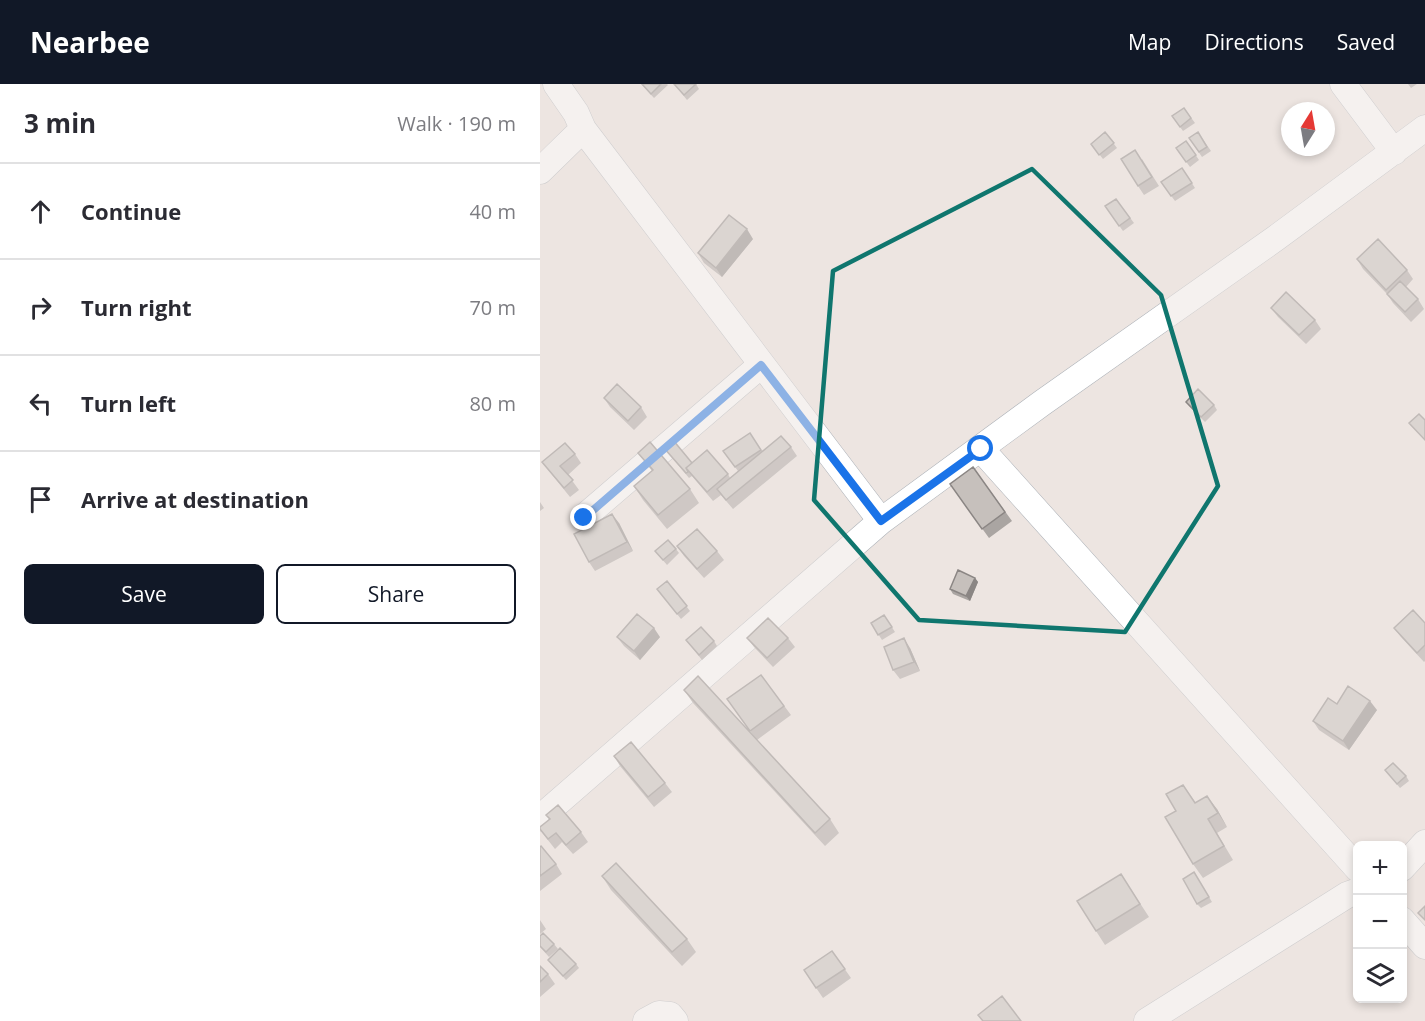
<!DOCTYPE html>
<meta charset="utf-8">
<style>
:root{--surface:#fff;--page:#f2f2f3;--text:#2b2b33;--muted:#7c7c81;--line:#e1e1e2;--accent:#111827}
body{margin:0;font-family:"Open Sans",sans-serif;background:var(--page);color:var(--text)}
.controls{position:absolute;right:18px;bottom:18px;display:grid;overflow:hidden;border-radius:9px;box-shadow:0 3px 9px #0003}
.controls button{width:54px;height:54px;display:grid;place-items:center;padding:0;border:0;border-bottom:2px solid var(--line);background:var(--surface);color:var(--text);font:30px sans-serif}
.compass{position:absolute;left:741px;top:18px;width:54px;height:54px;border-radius:50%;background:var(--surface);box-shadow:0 3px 9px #0003;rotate:11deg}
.stop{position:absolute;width:18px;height:18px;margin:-14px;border:4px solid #1a73e8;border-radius:50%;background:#fff}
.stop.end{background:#1a73e8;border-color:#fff;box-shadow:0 2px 6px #0008}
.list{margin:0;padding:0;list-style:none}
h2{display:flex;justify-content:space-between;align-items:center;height:78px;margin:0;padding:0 24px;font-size:26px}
h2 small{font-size:20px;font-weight:400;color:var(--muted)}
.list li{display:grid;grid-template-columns:39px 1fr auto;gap:18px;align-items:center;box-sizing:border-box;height:96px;padding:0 24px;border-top:2px solid var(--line)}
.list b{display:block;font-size:22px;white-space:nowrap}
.list em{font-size:20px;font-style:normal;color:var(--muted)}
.actions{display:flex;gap:12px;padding:18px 24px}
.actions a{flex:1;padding:14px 0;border:2px solid var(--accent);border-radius:9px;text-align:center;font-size:21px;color:var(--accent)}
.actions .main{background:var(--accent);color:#fff}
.icon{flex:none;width:33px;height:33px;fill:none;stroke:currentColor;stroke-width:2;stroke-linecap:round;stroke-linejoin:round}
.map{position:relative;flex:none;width:885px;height:937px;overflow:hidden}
header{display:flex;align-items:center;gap:36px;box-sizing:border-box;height:84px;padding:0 30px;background:var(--accent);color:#fff}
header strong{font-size:28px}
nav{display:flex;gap:33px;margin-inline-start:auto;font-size:21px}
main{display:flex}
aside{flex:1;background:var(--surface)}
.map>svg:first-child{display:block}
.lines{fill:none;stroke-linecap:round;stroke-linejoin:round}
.minor-casing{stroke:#adb2b8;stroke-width:27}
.minor{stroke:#fff;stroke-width:26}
.wall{fill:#aaa5a2}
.shaded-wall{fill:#8b8684}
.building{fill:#c6c0bc;stroke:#8b8684;stroke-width:1.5}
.route{stroke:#1a73e8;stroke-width:8}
.marked{fill:none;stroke:#0f766e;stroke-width:4.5;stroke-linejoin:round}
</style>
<header>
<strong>Nearbee</strong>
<nav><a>Map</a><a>Directions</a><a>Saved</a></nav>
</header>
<main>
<aside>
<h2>3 min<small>Walk · 190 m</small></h2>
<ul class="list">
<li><svg class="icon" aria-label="ahead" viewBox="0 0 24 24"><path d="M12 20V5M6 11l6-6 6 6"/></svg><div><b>Continue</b></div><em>40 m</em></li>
<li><svg class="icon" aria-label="right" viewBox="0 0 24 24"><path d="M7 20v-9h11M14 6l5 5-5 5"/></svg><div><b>Turn right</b></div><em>70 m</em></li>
<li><svg class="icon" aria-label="left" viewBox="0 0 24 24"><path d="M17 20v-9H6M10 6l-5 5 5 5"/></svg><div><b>Turn left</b></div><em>80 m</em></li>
<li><svg class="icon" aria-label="arrive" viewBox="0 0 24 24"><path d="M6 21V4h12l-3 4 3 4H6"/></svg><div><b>Arrive at destination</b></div></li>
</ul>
<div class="actions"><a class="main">Save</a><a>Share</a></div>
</aside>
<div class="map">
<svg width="885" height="937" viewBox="0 0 885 937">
<rect width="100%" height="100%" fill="#ede5e1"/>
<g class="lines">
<g class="minor-casing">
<path id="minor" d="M16 0 36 29 43 45 341 437
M803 0 854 68
M0 87 43 45
M441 365 818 785
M44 433 221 281
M0 734 341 437 502 319 736 154 885 44
M862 784 885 759
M862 836 885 862
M106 937 119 930 130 931 135 937
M607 937 807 811 818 807"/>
</g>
<use href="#minor" class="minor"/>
</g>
<path class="wall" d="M101 0H127L128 1 114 14Z
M134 0H156L159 5 147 16Z
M868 0H877L871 4Z
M644 24 655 39 643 47 632 32Z
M565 48 577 64 563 75 551 60Z
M658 48 671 67 662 73 649 54Z
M646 57 659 76 650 83 636 64Z
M602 75 619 102 604 111 598 102Z
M642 84 655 104 635 117 621 98Z
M576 115 594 139 583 147 565 122Z
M213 155 182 193 164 179 158 169Z
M817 175 867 186 873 195 866 203 878 215 884 225 871 238 853 219 847 210 823 185Z
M731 224 775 236 781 245 766 260 738 233Z
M64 314 101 323 107 333 94 346 70 323Z
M646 318 674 321 677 326 665 338 649 322Z
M210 349 222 367 251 363 257 372 193 425 181 411 173 417 152 392 149 394 124 364 152 379 188 390 190 394 198 387 183 367Z
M98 369 150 405 159 419 127 445 103 416 94 402 112 387Z
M35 370 41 379 28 391 39 406 30 413 9 387 2 378Z
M433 383 472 437 449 454 410 400Z
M0 418 4 424 0 427Z
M79 439 93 467 55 487 49 478Z
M137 462 177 467 184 476 164 494 144 472Z
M136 465 139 469 127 481 115 467Z
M435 494 438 498 430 517 413 510 410 505Z
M127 497 150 527 141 535 117 505Z
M344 531 355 548 342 556 331 539Z
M885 539V577L884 578 861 553 854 544Z
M77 553H120L100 576 84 562Z
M207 554H248L255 563 233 583 214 563Z
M146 556 174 557 177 562 162 576Z
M370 564 380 587 360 595 353 586Z
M221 591 251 631 217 656 290 735 299 749 285 762 153 619 144 606 215 654 187 615Z
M797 620 837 626 809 666 779 646 773 637Z
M74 672 125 699 132 708 114 723 80 682Z
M845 686 866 692 869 697 860 704Z
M643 701 656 719 677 725 687 743 677 749 693 776 663 794 653 780 636 727Z
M6 731 41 748 48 758 33 770 22 758 15 765 0 746 9 735Z
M0 763 16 780 22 790 0 807Z
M654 788 672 818 661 824 657 820Z
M581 790 609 833 565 861 556 847Z
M62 792 147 855 156 868 142 882 71 806Z
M0 836 6 845 0 850Z
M0 852 14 860 18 865 9 873 0 863Z
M292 867 311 894 283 914 264 886Z
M8 876 36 880 39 884 26 896Z
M0 882 8 890 15 900 0 913Z"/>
<path class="shaded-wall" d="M207 145 213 155 182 193 176 184Z
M72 430 79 439 93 467 87 458Z
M435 494 438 498 430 517 426 512Z
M114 544 120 553 100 576 94 567Z
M364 554 370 564 380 587 374 578Z
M830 617 837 626 809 666 803 657Z
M667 712 677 725 687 743 678 729Z"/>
<path class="building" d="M102 0H121L111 10Z
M134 0H156L144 11Z
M644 24 651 34 640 43 632 32Z
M565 48 574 59 559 71 551 60Z
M658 48 667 63 659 68 649 54Z
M646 57 656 71 646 78 636 64Z
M595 66 612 93 598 102 581 75Z
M642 84 652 99 631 112 621 98Z
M576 115 590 134 579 142 565 122Z
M189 131 207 145 176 184 158 169Z
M838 155 867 186 846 206 817 175Z
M860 197 878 215 865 228 847 210Z
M746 208 775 236 759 251 731 224Z
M77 300 101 323 88 337 64 314Z
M658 305 674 321 661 333 646 318Z
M879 330 885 336V356L869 339Z
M210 349 221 366 195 383 183 367Z
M241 352 251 363 186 416 177 405Z
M133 356 152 379 146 384 148 388 146 389 124 364Z
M110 358 150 405 118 431 94 402 113 386 98 369Z
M25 359 35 370 20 382 33 396 24 404 2 378Z
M167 366 188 390 167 408 146 384Z
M433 383 465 428 442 445 410 400Z
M72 430 87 458 49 478 34 450Z
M157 445 177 467 157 485 137 462Z
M128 456 136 465 123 476 115 467Z
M418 486 435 494 426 512 410 505Z
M127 497 147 522 137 530 117 505Z
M873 526 885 539V561L877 569 854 544Z
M97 530 114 544 94 567 77 553Z
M344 531 352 543 338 551 331 539Z
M228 534 248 554 227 574 207 554Z
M161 543 174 557 159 571 146 556Z
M364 554 374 578 353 586 344 563Z
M221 591 244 622 210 647 187 615Z
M158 592 290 735 275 749 144 606Z
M808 602 830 617 803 657 773 637 788 614 797 620Z
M91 658 125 699 108 713 74 672Z
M853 679 866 692 857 700 845 686Z
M643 701 655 719 667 712 678 729 668 735 684 762 653 780 625 733 636 727 626 710Z
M18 721 41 748 26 761 16 749 8 755 0 745V743L10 735 6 731Z
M1 762 16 780 0 792V763Z
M76 779 147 855 132 868 62 792Z
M654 788 669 813 657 820 643 795Z
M581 790 600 820 556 847 537 817Z
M885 822V836L878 829Z
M3 849 14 860 6 868 0 862V852Z
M20 864 36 880 23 892 8 876Z
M292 867 305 885 276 904 264 886Z
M0 882 8 890 0 898Z
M462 912 481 937H443L438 931Z"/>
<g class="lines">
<path class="route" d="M44 434 221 281 341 437 441 365"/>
</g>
<path d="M0 0H885V937H0ZM492 85 621 211 678 402 585 548 379 536 274 416 293 187Z" fill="#ede5e1" fill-opacity=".55" fill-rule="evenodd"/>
<path class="marked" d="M492 85 621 211 678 402 585 548 379 536 274 416 293 187Z"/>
</svg>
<div class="controls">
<button>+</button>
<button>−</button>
<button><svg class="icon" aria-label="layers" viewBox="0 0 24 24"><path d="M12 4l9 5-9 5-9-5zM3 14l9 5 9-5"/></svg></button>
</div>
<svg class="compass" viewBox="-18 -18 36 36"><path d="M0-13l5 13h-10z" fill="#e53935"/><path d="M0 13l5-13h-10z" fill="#7c7c81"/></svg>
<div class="stop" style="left:441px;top:365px"></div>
<div class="stop end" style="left:44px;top:434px"></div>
</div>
</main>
